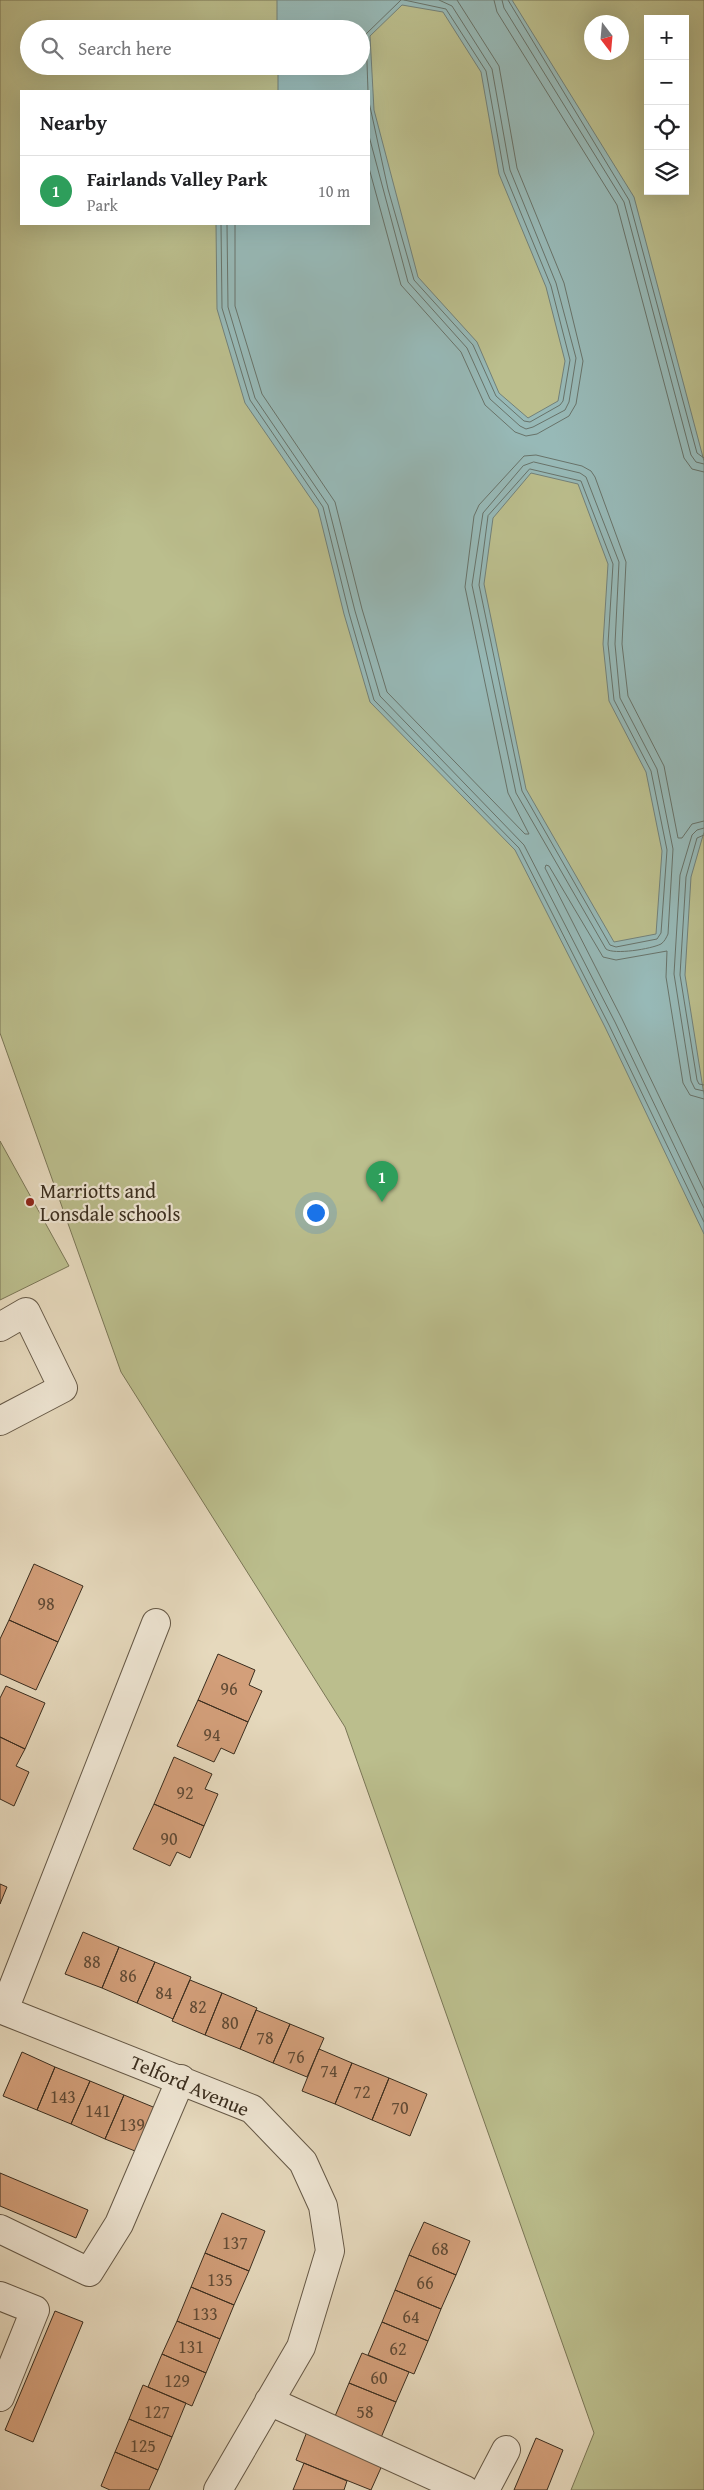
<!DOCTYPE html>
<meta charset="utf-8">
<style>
:root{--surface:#fff;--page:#f6f6f6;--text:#202124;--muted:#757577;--line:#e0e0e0;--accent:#8f2418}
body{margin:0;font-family:"Gentium Book Plus",serif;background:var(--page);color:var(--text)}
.controls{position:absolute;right:15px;top:15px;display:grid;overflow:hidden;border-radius:0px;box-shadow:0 5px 20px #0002}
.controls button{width:45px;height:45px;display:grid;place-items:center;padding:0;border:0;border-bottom:1px solid var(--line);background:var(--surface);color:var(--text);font:25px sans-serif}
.compass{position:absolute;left:584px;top:15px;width:45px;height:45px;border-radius:50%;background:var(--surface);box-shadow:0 5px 20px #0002;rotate:164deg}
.you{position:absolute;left:315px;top:1212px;width:18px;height:18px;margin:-12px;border:4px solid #fff;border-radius:50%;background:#1a73e8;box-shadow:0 0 0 8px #1a73e833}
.badge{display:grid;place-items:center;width:32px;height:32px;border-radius:50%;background:var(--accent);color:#fff;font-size:16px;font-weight:700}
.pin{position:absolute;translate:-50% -41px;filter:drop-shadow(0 1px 2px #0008)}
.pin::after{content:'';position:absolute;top:26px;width:18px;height:15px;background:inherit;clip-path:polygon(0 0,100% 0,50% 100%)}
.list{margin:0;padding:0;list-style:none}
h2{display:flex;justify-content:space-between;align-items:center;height:65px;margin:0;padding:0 20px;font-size:21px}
h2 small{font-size:16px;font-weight:400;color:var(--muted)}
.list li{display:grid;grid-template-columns:32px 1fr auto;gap:15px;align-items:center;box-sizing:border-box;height:70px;padding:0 20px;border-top:1px solid var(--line)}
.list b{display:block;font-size:19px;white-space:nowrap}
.list p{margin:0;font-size:16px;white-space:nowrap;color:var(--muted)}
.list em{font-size:16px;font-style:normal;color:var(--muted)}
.icon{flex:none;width:28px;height:28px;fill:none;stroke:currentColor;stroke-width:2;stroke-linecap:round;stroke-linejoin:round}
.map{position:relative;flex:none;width:704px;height:2490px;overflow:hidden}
.search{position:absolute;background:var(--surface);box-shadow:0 5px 20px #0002;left:20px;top:20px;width:350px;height:55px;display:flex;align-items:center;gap:12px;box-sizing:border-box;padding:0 18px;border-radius:28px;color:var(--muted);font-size:19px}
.panel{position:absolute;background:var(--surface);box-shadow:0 5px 20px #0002;left:20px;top:90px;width:350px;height:135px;border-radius:0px}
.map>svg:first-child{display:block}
.green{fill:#bbbe8d;stroke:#7a7656;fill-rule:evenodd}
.water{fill:#97b9b7;stroke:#72817a;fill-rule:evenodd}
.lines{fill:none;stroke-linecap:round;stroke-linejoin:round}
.shore{stroke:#68736a;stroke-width:1}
.building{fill:#d39f7a;stroke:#3a2d1e}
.minor-casing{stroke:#655846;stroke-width:30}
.minor{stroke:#efe6d4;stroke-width:28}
.poi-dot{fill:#8f2418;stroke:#efe6d4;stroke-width:2}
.labels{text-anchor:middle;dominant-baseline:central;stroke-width:4.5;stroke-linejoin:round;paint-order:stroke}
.number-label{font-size:18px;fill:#604a35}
.poi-label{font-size:20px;fill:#3a2d1e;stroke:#efe6d4;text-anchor:start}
.street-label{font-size:20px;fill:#3a2d1e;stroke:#efe6d4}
</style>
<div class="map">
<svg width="704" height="2490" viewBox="0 0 704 2490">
<rect width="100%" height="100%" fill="#e6d9bd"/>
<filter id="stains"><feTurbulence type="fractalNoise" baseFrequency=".004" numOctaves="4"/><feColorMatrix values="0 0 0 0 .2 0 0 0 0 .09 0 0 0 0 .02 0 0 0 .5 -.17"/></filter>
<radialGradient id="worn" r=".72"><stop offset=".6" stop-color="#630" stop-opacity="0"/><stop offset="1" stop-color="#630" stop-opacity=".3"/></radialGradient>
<path class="green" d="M0 0H704V2490H571L594 2433 345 1727 121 1372 0 1033ZM648 19H685V191H648ZM592 22H622V52H592ZM29 29H361V66H29ZM21 91H369V224H21Z
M0 1141 69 1266 0 1300Z"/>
<path class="water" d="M277 0H512L634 197 704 461V832L691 877 685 975 704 1095V1234L605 1027 515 850 370 702 344 614 318 509 245 403 217 309 216 224H369V91H278V66H361V29H277ZM402 5 443 12 481 72 499 174 546 287 565 361 558 401 528 418 499 393 477 342 418 277 374 110 370 36ZM531 473 578 484 608 564 603 644 609 701 646 772 662 851 656 934 614 942 526 789 484 584 493 518Z"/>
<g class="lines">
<path class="shore" d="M494 0 497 12 617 205 684 458 692 469 704 472
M502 0 504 8 624 202 691 455 696 462 704 464
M508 0 629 200 697 453 704 458
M368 91 366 34 401 0
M369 102 388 189 414 280 473 345 496 396 524 421 530 422 560 405 563 401 570 360 551 286 504 172 486 71 446 9 404 0
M369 136 408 282 467 348 490 399 520 426 526 429 533 427 565 410 569 402 576 358 556 283 510 170 492 69 452 6 439 0
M369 168 401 285 461 352 485 405 515 432 526 436 537 434 569 416 576 404 583 361 564 283 517 168 499 66 457 0
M221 224 222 308 250 400 323 507 349 613 374 700 519 848 609 1025 704 1222
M227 224 228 307 255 398 328 505 355 611 380 696 524 845 615 1022 704 1208
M235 224V306L262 394 335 502 362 609 387 692 525 834H529L508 793 465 587 474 516 479 505 524 456 536 455 582 466 591 471 595 477 626 562 622 644 628 696 664 766 678 838H682L692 824 704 821
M534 462 580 473 586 477 619 562 615 644 620 698 657 769 673 849 668 934C666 938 665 941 661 944 651 949 614 955 606 949L516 793 472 585 483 513 523 466Z
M530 469 581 481 613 564 608 644 614 700 651 771 667 850 661 933 657 939 616 947 610 945 522 791 479 585 488 516Z
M704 828 697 830 692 835 680 875 674 974 691 1081 695 1089 704 1091
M704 835 697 838 686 877 680 975 697 1080 699 1084 704 1085
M704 1099 690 1095 683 1083 666 977 667 951 616 960 603 957 549 866 546 865 545 868 622 1019 704 1190"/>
</g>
<path class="building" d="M34 1564 83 1586 58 1642 9 1620Z
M9 1620 58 1642 36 1690 0 1674V1639Z
M218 1654 255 1670 249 1685 262 1691 248 1722 198 1700Z
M6 1686 45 1703 25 1749 0 1737V1698Z
M198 1700 248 1722 234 1754 221 1748 214 1762 177 1746Z
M0 1737 25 1749 16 1766 29 1772 14 1806 0 1799Z
M174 1757 212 1774 205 1789 218 1794 204 1826 154 1804Z
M154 1804 204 1826 190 1858 177 1852 170 1866 133 1849Z
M0 1884 7 1887 0 1904Z
M83 1932 119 1947 102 1988 65 1974Z
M119 1947 155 1962 137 2003 102 1988Z
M155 1962 191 1977 173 2019 137 2003Z
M190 1980 222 1993 205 2035 172 2021Z
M222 1993 257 2008 240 2049 205 2035Z
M256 2010 290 2024 273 2063 240 2049Z
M290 2024 324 2038 307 2077 273 2063Z
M319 2049 352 2063 335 2104 302 2091Z
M22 2052 55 2067 37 2110 3 2096Z
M352 2063 389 2078 372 2120 335 2104Z
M55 2067 90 2081 71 2124 37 2110Z
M389 2078 427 2094 410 2136 372 2120Z
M90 2081 124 2095 105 2139 71 2124Z
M124 2095 158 2109 140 2153 105 2139Z
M0 2173 88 2210 76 2238 0 2206Z
M222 2213 265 2231 249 2271 205 2253Z
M424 2222 470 2241 456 2275 409 2255Z
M205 2253 249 2271 234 2305 191 2287Z
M409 2255 456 2275 441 2309 395 2290Z
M191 2287 234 2305 220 2339 177 2321Z
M395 2290 441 2309 428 2341 382 2322Z
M55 2311 83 2322 33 2442 5 2430Z
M177 2321 220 2339 206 2373 162 2354Z
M382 2322 428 2341 414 2374 368 2355Z
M362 2353 409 2372 396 2402 349 2383Z
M162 2354 206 2373 192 2406 148 2387Z
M349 2383 396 2402 380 2440 333 2421Z
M143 2385 186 2403 172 2437 129 2419Z
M129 2419 172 2437 158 2470 115 2452Z
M308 2429 384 2461 371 2490 296 2460Z
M536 2438 563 2450 547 2490H514Z
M115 2452 158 2470 149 2490H110L101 2486Z
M304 2463 347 2481 344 2490H293Z"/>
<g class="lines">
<g class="minor-casing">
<path id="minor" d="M0 1327 26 1312 63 1388 0 1421
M0 2009 252 2109 303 2162 323 2206 330 2251 301 2347 218 2490
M4 2010 156 1623
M0 2229 89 2272 119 2224 181 2079
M0 2296 35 2310 0 2397
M269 2401 465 2490
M485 2490 506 2450"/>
</g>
<use href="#minor" class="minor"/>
</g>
<circle class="poi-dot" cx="30" cy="1202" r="5"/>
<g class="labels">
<g class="number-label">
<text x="46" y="1603">98</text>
<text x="229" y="1688">96</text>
<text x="212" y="1734">94</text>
<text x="185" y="1792">92</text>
<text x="169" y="1838">90</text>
<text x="92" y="1961">88</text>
<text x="128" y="1975">86</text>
<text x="164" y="1992">84</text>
<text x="198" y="2006">82</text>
<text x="230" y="2022">80</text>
<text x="265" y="2037">78</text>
<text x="296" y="2056">76</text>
<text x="329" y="2070">74</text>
<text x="362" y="2091">72</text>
<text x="63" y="2096">143</text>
<text x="400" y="2107">70</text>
<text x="98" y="2110">141</text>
<text x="132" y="2124">139</text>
<text x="235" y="2242">137</text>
<text x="440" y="2248">68</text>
<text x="220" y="2279">135</text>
<text x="425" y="2282">66</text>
<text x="205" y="2313">133</text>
<text x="411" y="2316">64</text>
<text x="191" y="2346">131</text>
<text x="398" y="2348">62</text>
<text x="379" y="2377">60</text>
<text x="177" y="2380">129</text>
<text x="157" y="2411">127</text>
<text x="365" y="2411">58</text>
<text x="143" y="2445">125</text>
</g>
<g class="poi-label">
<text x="40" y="1190">Marriotts and<tspan x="40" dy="23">Lonsdale schools</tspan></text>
</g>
<g class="street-label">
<text transform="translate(190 2085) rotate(23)">Telford Avenue</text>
</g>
</g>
<rect width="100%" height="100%" filter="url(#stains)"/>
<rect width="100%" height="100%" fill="url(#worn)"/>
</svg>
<div class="controls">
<button>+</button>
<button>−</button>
<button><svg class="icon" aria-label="locate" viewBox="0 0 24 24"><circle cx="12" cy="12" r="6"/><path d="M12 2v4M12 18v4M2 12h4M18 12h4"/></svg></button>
<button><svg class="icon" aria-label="layers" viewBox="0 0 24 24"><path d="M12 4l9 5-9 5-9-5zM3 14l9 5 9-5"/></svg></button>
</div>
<svg class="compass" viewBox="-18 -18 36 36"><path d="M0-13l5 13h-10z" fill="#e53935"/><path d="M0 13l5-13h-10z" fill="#757577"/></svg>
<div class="you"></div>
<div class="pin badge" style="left:382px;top:1202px;background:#2e9e5b">1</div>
<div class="search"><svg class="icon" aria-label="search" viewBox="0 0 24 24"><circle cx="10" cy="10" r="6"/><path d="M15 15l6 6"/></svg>Search here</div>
<section class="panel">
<h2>Nearby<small></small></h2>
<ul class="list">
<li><span class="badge" style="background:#2e9e5b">1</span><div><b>Fairlands Valley Park</b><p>Park</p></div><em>10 m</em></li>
</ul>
</section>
</div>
